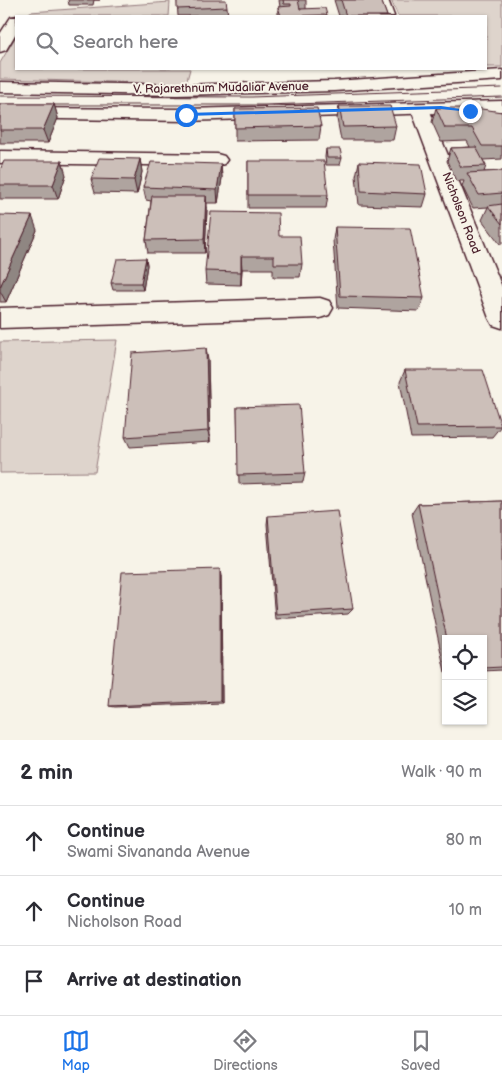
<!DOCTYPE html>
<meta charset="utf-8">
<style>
:root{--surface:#fff;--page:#f7f7f7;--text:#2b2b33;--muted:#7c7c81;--line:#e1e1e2;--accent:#1a73e8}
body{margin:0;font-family:"Balsamiq Sans",sans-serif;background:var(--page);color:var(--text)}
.controls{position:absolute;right:15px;bottom:15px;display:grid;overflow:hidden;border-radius:0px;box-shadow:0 1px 4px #0004}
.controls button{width:45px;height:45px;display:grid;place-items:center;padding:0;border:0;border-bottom:1px solid var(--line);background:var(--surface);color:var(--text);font:25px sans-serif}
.stop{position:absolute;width:15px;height:15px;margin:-11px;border:4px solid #1a73e8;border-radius:50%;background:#fff}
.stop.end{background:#1a73e8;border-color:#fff;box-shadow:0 1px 5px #0008}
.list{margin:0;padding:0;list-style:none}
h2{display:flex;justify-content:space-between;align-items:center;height:65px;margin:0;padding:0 20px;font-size:21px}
h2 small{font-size:16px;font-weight:400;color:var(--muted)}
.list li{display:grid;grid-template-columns:32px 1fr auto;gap:15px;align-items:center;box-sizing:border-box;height:70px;padding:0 20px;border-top:1px solid var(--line)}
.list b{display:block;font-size:19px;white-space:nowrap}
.list p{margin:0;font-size:16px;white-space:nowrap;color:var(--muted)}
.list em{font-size:16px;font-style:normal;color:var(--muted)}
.icon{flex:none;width:28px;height:28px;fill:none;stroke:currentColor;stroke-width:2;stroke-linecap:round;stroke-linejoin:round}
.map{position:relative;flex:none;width:502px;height:740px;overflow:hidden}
.search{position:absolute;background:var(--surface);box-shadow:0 1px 4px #0004;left:15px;right:15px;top:15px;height:55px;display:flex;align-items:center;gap:12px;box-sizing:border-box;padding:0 18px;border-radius:0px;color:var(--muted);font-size:19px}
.sheet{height:275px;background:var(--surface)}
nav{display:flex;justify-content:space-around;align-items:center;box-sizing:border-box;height:70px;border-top:1px solid var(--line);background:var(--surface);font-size:14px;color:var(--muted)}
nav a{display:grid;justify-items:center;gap:2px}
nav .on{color:var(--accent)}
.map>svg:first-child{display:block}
.green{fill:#ded4cc;stroke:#947a7c}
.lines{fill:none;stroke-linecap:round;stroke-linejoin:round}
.minor-casing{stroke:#4a1f2b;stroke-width:3}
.tertiary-casing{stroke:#4a1f2b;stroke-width:3}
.minor{fill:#f7f3e8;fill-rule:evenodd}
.tertiary{fill:#f7f3e8;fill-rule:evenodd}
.tram{stroke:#4a1f2b;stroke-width:1}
.wall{fill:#afa49f;stroke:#4a1f2b}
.shaded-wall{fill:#8f8682;stroke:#4a1f2b}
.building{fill:#ccbfb9;stroke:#4a1f2b}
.route{fill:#1a73e8}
.labels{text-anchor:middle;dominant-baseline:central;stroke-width:4;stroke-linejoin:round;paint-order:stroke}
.far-street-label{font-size:12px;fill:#4a1f2b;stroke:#f7f3e8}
</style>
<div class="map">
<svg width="502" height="740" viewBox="0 0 502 740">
<rect width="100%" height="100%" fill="#f7f3e8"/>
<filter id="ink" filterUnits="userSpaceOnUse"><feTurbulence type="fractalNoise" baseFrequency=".02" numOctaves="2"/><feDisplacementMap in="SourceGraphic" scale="10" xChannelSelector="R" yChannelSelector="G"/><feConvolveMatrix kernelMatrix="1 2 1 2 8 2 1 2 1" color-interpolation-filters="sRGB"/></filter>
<g filter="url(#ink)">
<path class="green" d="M391 0H502V67H486V16H398Z
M170 2 169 16H28L30 12Z
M16 36V69H190L186 84 0 79V63Z
M117 340 95 472 0 473V342Z"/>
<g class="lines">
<g class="minor-casing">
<path id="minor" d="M374 0H388L394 16H380Z
M16 16V33L6 50 0 52V34L11 17 19 16Z
M502 70V80L334 91 177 95 0 92V82L177 85 334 81Z
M420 104 426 105 429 109 502 287V328L493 325 489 318 411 109 414 105Z
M0 151 217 154 224 156 227 160 224 164 217 166 0 163Z
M320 298 329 301 333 308 329 315 320 318 0 328V308Z"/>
</g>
<g class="tertiary-casing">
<path id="tertiary" d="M502 101V111L186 121 0 118V108L186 109Z"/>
</g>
<use href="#minor" class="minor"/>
<use href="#tertiary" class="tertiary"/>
<path class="tram" d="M0 96 251 97 502 88
M40 105H265L502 97"/>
</g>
<path class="wall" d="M68 0H100H94L93 5H69Z
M177 0 227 7 228 16H178Z
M279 0H306V9L327 15V16H278V7H280Z
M334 0H381L387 16H339Z
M0 104H54L58 118 48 143H0Z
M339 106 396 126 393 140H341L337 119Z
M436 108 502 112V159L483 160 486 166 484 172 502 171V244H500L482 220 488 207 473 208 462 186 464 181H456L447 161 451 148 470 147 467 141 441 142 432 122Z
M235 109 321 126 319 140 235 141Z
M326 149 342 158 340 165H326L325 157Z
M140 159 142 172 137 194 95 193 91 179Z
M248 161 328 195 326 208H248Z
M359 162 427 194 423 207 359 205 356 176Z
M221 164 222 178 218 203H207V209L205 253H148L146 240 151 201 146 200 143 187Z
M0 170 66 175 58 199H0Z
M0 215 37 230 6 302H0Z
M335 227 424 298 419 311 338 308 333 240Z
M279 236 302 264 300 277H273V269H242L241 285 206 284 205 271Z
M146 258 147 265 143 290H113L111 283Z
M502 273V284L499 279Z
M208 360 210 442 130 447 125 437Z
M405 370 501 426 492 437 411 438 400 382Z
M237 407 305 473 303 482 239 484Z
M502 501V670L483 671V639H446V672H445L412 513 418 504Z
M268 516 353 609 348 614 275 619 267 524Z
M221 576 222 703 115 707 109 706Z"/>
<path class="shaded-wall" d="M54 104 58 118 48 143 43 130Z
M140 159 142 172 137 194 134 180Z
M62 161 66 175 58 199 53 185Z
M221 164 222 178 218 203 217 190Z
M206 196 207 209 205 253 204 239Z
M32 216 37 230 6 302 0 291V287Z
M241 256 242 269 241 285Z
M146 258 147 265 143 290 141 283Z
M206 348 208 360 210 442 208 431Z
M220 569 221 576 222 703 220 701Z"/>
<path class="building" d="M177 0H226L227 7 177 9Z
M283 0H298L300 9 325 8 327 15 281 16 278 7 291 6V4H284Z
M341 0H381L387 16H346Z
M0 104H54L43 130H0Z
M339 106H390L396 126 343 127Z
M317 108 321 126 235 128V109Z
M436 108H475L502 112V146H482L472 128H445Z
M476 147 486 166 461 167 451 148Z
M326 149H340L342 158H327Z
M99 158 140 159 134 180 91 179Z
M4 161H62L53 185H0V170Z
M248 161H324L328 195H248Z
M151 162 221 164 217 190 143 187Z
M359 162 421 164 427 194 361 191Z
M502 171V193L479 195 467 173Z
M152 196H206L204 239 146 240Z
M502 204V224L488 206Z
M211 212 278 213 279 236H300L302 264H274V256H241V272L205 271Z
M0 215 32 216 0 287Z
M335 227 410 228 424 298 340 296Z
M146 258 141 283H111L117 259Z
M206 348 208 431 125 437 132 353Z
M405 370H483L501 426 417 427Z
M299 405 305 473 238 475 237 407Z
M502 501V667L483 668V639H447L418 504Z
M337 511 353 609 276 614 268 516Z
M220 569V701L109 706 122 572Z"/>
</g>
<path class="route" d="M441 106 473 111 470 112 441 109 186 116 184 115 186 113Z"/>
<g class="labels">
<g class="far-street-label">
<text transform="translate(221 88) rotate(-1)">V. Rajarethnum Mudaliar Avenue</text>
<text transform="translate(461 213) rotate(69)">Nicholson Road</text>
</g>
</g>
</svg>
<div class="controls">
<button><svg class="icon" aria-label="locate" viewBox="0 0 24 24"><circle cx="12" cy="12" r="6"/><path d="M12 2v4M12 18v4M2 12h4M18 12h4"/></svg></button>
<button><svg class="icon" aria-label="layers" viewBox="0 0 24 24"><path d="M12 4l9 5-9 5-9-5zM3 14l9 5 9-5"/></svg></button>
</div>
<div class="stop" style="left:186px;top:115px"></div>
<div class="stop end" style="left:470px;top:111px"></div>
<div class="search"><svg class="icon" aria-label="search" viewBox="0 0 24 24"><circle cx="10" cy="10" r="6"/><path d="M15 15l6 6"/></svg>Search here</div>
</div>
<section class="sheet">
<h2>2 min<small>Walk · 90 m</small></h2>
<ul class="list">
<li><svg class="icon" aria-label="ahead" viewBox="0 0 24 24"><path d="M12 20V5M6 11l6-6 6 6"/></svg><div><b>Continue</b><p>Swami Sivananda Avenue</p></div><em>80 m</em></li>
<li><svg class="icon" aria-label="ahead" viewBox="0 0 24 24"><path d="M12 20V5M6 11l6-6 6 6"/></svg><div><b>Continue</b><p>Nicholson Road</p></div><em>10 m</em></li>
<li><svg class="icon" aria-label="arrive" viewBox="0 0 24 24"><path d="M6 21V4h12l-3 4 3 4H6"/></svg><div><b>Arrive at destination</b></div></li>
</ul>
</section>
<nav>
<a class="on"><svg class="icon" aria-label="map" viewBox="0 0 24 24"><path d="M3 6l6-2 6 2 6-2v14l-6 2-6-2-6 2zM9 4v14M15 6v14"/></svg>Map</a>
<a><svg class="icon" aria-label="directions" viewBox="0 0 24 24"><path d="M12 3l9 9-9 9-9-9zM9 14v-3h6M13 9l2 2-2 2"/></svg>Directions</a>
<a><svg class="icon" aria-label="saved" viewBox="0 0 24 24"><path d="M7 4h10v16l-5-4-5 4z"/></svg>Saved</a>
</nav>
